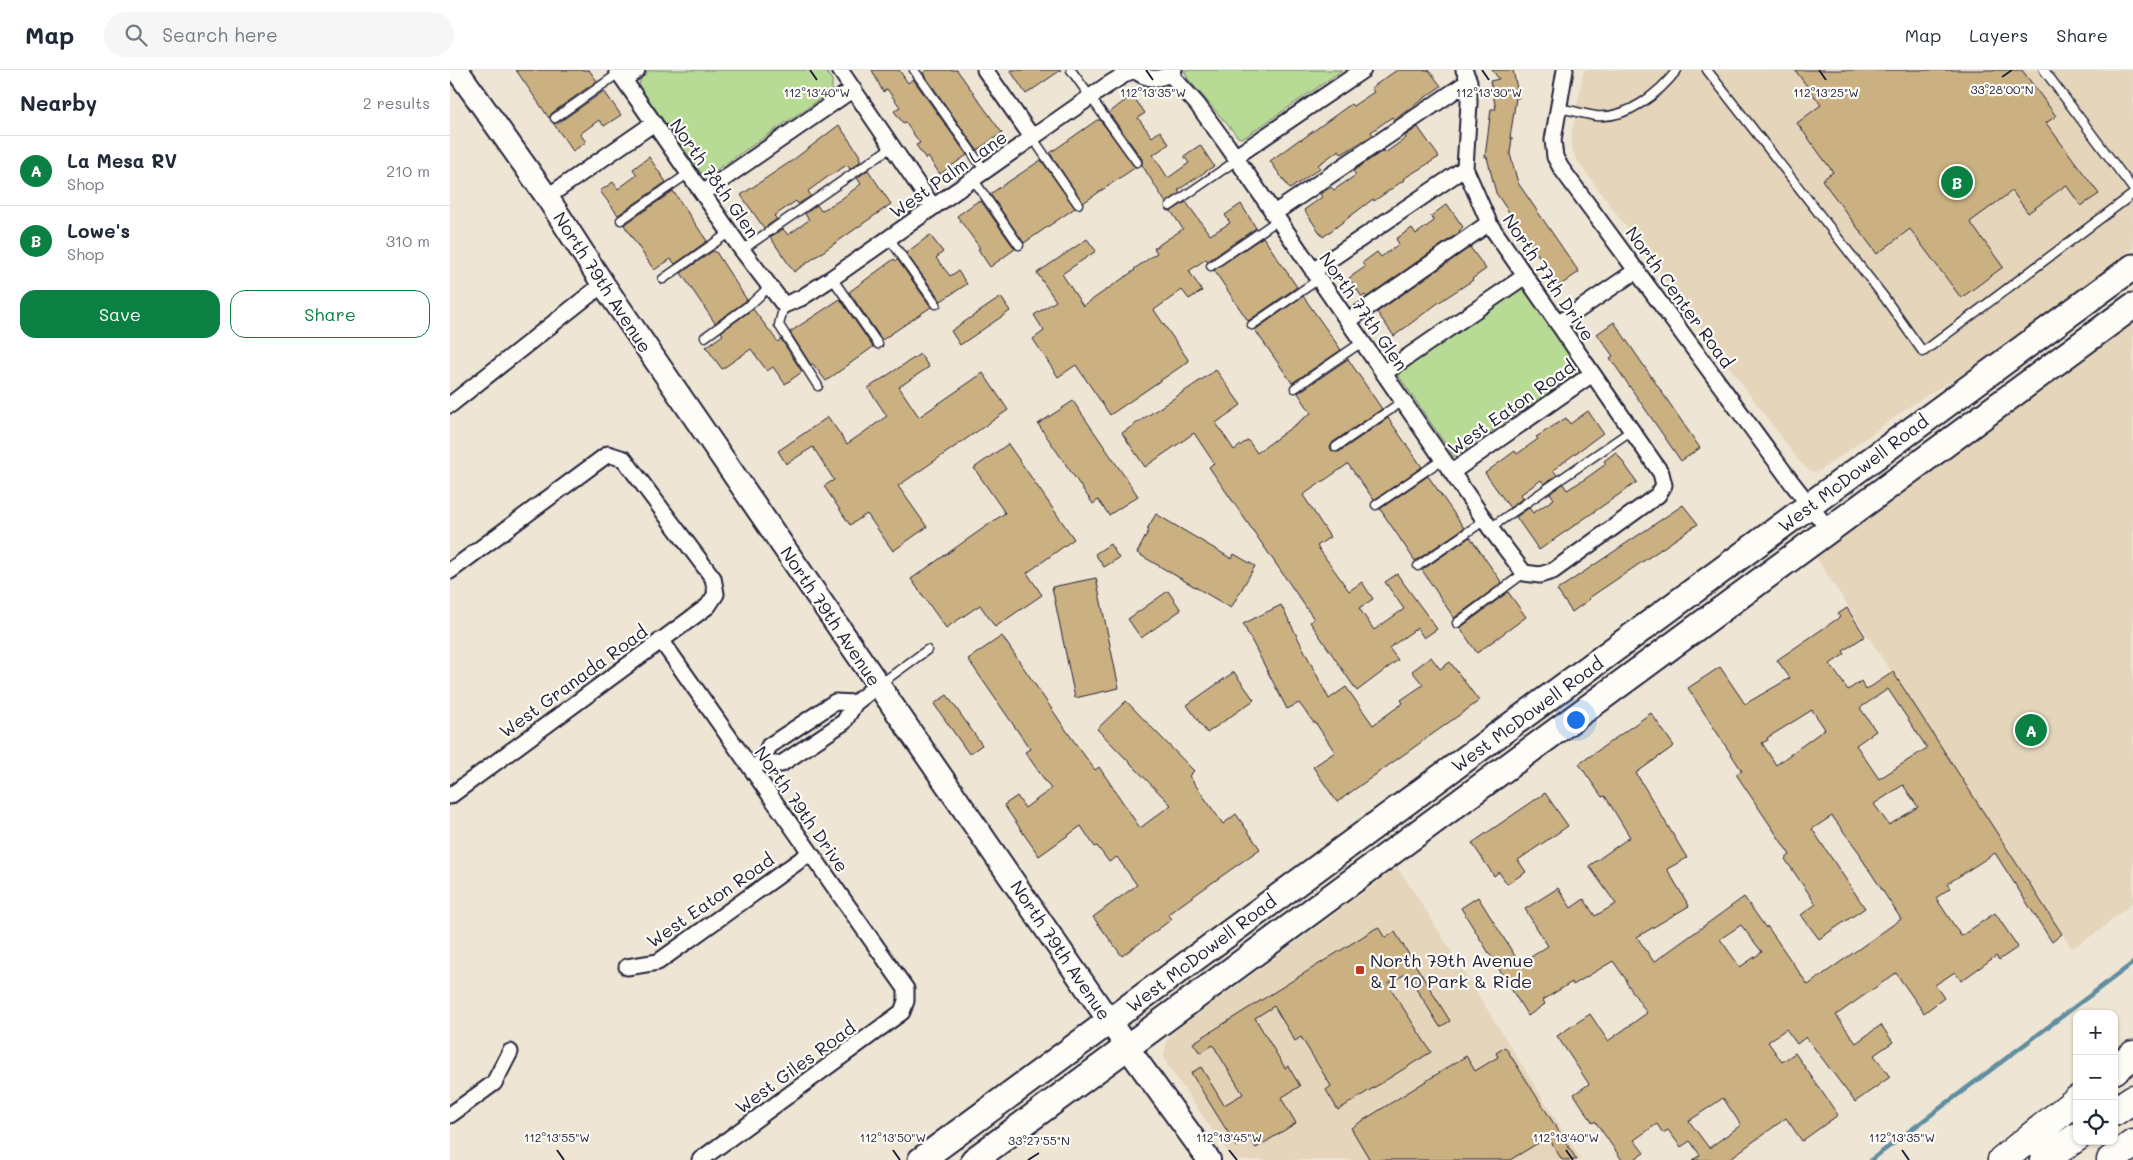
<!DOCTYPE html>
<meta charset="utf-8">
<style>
:root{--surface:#fff;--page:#f6f6f7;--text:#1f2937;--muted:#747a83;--line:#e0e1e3;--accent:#0b8043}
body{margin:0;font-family:Mali,sans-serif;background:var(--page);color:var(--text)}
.controls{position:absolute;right:15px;bottom:15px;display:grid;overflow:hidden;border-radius:10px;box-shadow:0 1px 4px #0004}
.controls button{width:45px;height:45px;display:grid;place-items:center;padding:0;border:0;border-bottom:1px solid var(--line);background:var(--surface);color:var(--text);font:25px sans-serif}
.you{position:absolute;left:1125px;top:649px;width:18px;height:18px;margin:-12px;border:4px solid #fff;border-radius:50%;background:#1a73e8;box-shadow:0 0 0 8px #1a73e833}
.badge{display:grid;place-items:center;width:32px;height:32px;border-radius:50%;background:var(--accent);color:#fff;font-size:16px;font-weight:700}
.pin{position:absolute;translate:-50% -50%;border:2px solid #fff;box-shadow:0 1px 5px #0006}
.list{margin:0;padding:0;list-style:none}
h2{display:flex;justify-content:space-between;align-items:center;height:65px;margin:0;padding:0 20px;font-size:21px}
h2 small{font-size:16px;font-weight:400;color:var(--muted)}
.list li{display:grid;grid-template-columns:32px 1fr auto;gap:15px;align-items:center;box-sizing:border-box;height:70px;padding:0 20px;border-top:1px solid var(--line)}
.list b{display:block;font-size:19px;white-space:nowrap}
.list p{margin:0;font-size:16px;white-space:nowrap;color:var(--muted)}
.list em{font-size:16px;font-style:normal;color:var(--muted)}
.actions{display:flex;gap:10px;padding:15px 20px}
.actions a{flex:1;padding:11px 0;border:1px solid var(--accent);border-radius:15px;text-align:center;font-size:18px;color:var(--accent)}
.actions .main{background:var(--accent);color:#fff}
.icon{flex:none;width:28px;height:28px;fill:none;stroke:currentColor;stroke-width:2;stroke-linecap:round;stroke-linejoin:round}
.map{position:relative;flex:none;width:1683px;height:1090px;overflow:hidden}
header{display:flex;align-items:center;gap:30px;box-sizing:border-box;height:70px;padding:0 25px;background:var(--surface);border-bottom:1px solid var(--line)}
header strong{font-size:24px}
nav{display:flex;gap:28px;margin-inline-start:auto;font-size:18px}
.search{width:350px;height:45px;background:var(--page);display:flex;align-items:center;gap:12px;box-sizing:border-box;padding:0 18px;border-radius:28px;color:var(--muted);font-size:19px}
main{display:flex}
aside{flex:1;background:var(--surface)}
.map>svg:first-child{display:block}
.built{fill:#e4d5bb}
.green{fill:#b7da94;stroke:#6c7e68}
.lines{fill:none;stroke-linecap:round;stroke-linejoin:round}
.stream{stroke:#5f8ea1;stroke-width:4.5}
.building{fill:#cbb081;stroke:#22223b;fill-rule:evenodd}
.lane-casing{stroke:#22223b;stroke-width:11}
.street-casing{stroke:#22223b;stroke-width:19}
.secondary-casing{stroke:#22223b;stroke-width:26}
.primary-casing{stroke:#22223b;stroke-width:29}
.highway-casing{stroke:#22223b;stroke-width:31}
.lane{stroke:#fdfcf7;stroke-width:8}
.street{stroke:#fdfcf7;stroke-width:15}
.secondary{stroke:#fdfcf7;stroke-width:22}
.primary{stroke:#fdfcf7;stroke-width:25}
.highway{stroke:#fdfcf7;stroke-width:28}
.ticks{fill:none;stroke:#22223b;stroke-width:2}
.poi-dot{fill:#c8321e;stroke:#fdfcf7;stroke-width:2}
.labels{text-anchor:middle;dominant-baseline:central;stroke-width:4.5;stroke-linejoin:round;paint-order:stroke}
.street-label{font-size:18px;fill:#22223b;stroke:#fdfcf7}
.poi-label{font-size:18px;fill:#22223b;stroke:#fdfcf7;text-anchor:start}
.ticks-label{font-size:12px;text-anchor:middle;fill:#22223b;stroke:#fdfcf7;stroke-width:4.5;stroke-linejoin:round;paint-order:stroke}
</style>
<header>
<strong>Map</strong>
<div class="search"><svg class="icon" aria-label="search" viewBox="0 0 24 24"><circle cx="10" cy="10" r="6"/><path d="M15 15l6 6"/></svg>Search here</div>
<nav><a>Map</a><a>Layers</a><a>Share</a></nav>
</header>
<main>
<aside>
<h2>Nearby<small>2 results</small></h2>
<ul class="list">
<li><span class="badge">A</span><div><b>La Mesa RV</b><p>Shop</p></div><em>210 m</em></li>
<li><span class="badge">B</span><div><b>Lowe's</b><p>Shop</p></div><em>310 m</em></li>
</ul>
<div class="actions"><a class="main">Save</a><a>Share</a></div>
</aside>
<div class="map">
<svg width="1683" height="1090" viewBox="0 0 1683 1090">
<rect width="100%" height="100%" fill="#eee5d4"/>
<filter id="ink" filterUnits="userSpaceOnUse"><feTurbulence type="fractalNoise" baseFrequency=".02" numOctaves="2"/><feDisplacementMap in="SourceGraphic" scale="10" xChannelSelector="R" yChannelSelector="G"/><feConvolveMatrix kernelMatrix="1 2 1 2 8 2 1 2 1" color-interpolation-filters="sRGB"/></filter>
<g filter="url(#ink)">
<path class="built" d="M1134 0H1683V179L1517 301 1463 334 1371 400 1366 402 1360 401 1349 391 1126 89 1121 76 1122 61Z
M1683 254V832L1649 861 1622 878 1366 487Z
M947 798 965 823 1131 1090H783L717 994 714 985 717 971 721 964Z"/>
<path class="green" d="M200 0H375L382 10V21L259 105 251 103 189 16 191 6Z
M734 0H893L795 67 789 68 738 9Z
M1072 216 1130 301 1004 387 946 302Z"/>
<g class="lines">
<path class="stream" d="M1421 1090 1683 893"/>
</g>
<path class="building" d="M66 0H139L147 11 102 43 99 48Z
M422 0H449L458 13 463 9 517 85 490 104 478 87 476 89 466 75 470 73 455 52 453 53 444 41 450 37 437 19 433 22Z
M477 0H507L552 63 527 80 473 3Z
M560 0H611L576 24Z
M947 0H979L991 16 944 50 942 47 921 62 923 65 913 71 892 84 889 80 868 95 870 98 840 119 820 91 850 69 851 70 901 34 903 36 924 22 921 18Z
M1042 0H1063L1069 28H1066L1060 68H1062L1060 84 1068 113 1129 202 1109 216 1046 123 1037 87H1035L1041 39H1046L1040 11 1049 9Z
M1345 0H1572L1606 46 1596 53 1649 124 1631 136 1616 115 1578 143 1562 121 1520 152 1553 197 1511 228 1460 159 1427 184 1372 110 1383 102 1347 53 1371 35Z
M154 21 171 45 154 56 149 50 130 64 136 72 123 81 103 53H108Z
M682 25 695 43 688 48 702 67 710 61 719 74 703 85 718 108 739 93 734 86 750 75 764 96 728 120 730 123 716 133 692 95V89L659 43Z
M647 50H650L686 97 633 133 600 83Z
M389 55 410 86 409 87 411 91 400 99 397 95 379 106 358 121 361 126 348 134 346 131 324 146 327 149 314 158 291 125 343 90Z
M968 57 989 87 953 109 954 110 924 131 923 129 873 167 854 140 872 127 870 124 881 117 884 120 906 105 903 101 934 80 935 83 956 68 955 66Z
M199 87 216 112 168 145 150 121 163 112 168 119 187 105 183 99Z
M591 90 625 138 574 173 540 124Z
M418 100 441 134 344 202 320 167 333 159 338 165 359 150 355 144 367 135 371 141 390 130 411 114 407 108Z
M223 121 257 171 225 194 221 189 204 200 174 155Z
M528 131 529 133 531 131 565 179 540 197 528 179 530 178 507 146Z
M736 132 760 165 780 153 775 145 791 134 806 158 758 191 756 189 739 201 752 221 739 229 732 220 704 240 739 291 660 345 626 295 608 307 583 269 594 261 584 245 606 231 587 203 637 169 646 181 612 204 633 236 685 200 684 199 707 183 704 178 733 159 721 141Z
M997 134 1013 157 1009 161 1010 162 917 227 915 225 912 227 899 208 915 197 912 193 927 182 931 187 949 174 946 169 962 158 966 164 984 151 981 146Z
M480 165 493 182 486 188 500 206 508 201 517 214 491 231 456 183Z
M813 167 847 217 798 251 764 200Z
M1020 177 1036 199 1022 209 1023 210 988 233 944 266 927 242Z
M263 181 266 182 297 230 265 253 231 203Z
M444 189 446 191 447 189 481 237 432 270 399 222Z
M853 226 891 280 842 313 805 260Z
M551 227 560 241 510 275 501 261Z
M390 229 423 277 376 311 363 294 361 295 340 262Z
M303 239 328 272 331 269 352 302 335 314 323 297 317 301 301 279 272 299 256 277 273 265 271 262Z
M1164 252 1250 378 1231 391 1160 288 1163 286 1147 264Z
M470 284 479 297 449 317 469 347 533 303 558 340 448 416 477 457 443 481 417 444 400 455 374 416 384 410 363 377 336 394 328 381 378 347 397 374 420 358 437 346 418 318Z
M898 289 932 339 883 372 880 377 882 381 889 382 938 348 972 397 924 430 898 394 853 425 880 467 867 476 899 521 912 512 923 529 909 538 924 560 954 539 935 512 947 504 987 559 974 568 967 558 939 578 948 590 907 621 860 552 864 549 759 397 764 393 744 363 695 397 672 363 766 300 791 335 766 353 784 380 798 370 807 383 861 343 848 323Z
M623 331 688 426 659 445 648 430 643 434 588 354Z
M1138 341 1153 363 1103 400 1107 405 1094 414 1091 410 1070 425 1073 428 1060 438 1035 403 1065 381 1067 384 1088 369 1086 367 1116 348 1120 354Z
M558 374 624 469 577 503 592 525 545 557 530 535 496 558 461 509 555 443 524 398Z
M1166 382 1187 412 1089 480 1066 447 1079 438 1083 443 1104 429 1100 423 1113 414 1117 420 1135 409 1156 394 1154 391Z
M978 406 1014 458 965 491 930 439Z
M1233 435 1248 454 1139 528 1140 529 1122 542 1107 520Z
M706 444 782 489 784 484 805 496 781 538 687 483 699 460 697 459Z
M1020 467 1052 513 1004 548 972 500Z
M660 474 669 488 654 497 645 484Z
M646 508 669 618 625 628 602 517Z
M718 521 731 540 691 568 678 549Z
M1058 522 1076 547 1027 583 1010 558Z
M831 535 879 629 896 617 923 655 953 633 951 630 973 615 962 601 981 587 990 599 1000 592 1029 631 887 732 863 697 885 682 865 652 864 653 849 633 837 639 793 554Z
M1397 538 1415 566 1393 581 1395 584 1380 594 1398 620 1411 611 1416 620 1443 602 1612 864 1602 872 1545 783 1497 814 1500 818 1486 828 1511 866 1545 843 1568 877 1549 890 1546 886 1511 911 1505 902 1485 915 1494 928 1474 943 1446 903 1386 945 1406 973 1431 955 1443 972 1424 985 1440 1007 1405 1032 1356 967 1347 974 1336 959 1318 972 1332 992 1345 983 1388 1045 1352 1071 1336 1048 1278 1090H1243L1250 1085 1240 1071 1231 1077 1218 1060 1213 1063 1207 1054 1184 1070 1194 1083 1183 1090H1172L1145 1051 1143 1053 1124 1024 1139 1014 1107 966 1140 944 1158 971 1197 943 1176 912 1177 911 1163 891 1123 915 1122 912 1093 930 1095 934 1078 946 1011 838 1028 827 1070 894 1098 876 1075 839 1108 818 1121 838 1134 829 1145 846 1166 834 1139 796 1180 767 1155 726 1152 727 1129 694 1201 643 1224 676 1186 703 1237 788 1217 799 1239 836 1187 867 1204 892 1294 827 1316 858 1317 856 1358 915 1451 849 1410 786 1411 785 1382 746 1362 759 1415 838 1369 869 1351 845 1366 834 1335 789 1340 785 1286 704 1292 701 1238 618 1270 597 1295 634 1340 608 1327 590 1390 547 1388 544ZM1438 619 1477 678 1429 709 1406 675 1426 661 1410 638ZM1362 640 1375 659 1326 695 1312 673 1318 670 1317 668ZM1453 715 1468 737 1439 755 1424 734ZM1291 855 1312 882 1290 897 1270 869ZM1273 1028 1291 1055 1259 1078 1239 1051Z
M552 566 618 663 645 700 649 697 690 758 721 735 647 659 676 631 744 701 739 706 773 754 786 744 810 779 718 844 722 849 672 886 643 847 687 815 667 787 659 792 647 776 645 777 631 756 589 786 554 735 567 726 575 738 601 719 575 682 580 679 518 589Z
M784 602 804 630 757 663 737 635Z
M497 625 532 675 519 684 484 634Z
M1095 723 1118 756 1068 790 1076 802 1057 814 1049 802 1044 806 1022 773Z
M928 857 935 868 945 862 1000 951 990 957 957 903 938 914 981 982 888 1040 876 1020 881 1016 851 967 845 971 824 936 805 948 835 998 838 996 850 1016 831 1028 846 1053 806 1078 800 1068 787 1077 741 1003 751 997 774 1035 793 1024 763 975 750 983 743 973Z
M1055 977 1127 1090H1112L1098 1067 1060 1090H920L901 1058 1016 986 1025 1001 1048 987 1046 983Z"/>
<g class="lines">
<g class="lane-casing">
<path id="lane" d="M464 0 535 101
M621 0 687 92
M1257 0 1434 227 1473 282 1683 124
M1594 0 1683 119
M1108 38C1121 40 1134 44 1146 46 1178 49 1209 23 1227 0
M105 48 169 3
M582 67 628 134
M523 109 569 175
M720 136 787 90
M171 150 239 103
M439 168 486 234
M292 180 443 76
M761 196 828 150
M382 208 428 274
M213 209 280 162
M334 235 329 255 368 316
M802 255 869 209
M255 267 302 233 319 217
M845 318 912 272
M886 377 953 331
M926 435 993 389
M1040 458 1182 360
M968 496 1035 450
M1007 553 1074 503
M430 614 477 580"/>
</g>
<g class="street-casing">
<path id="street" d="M167 0 292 180 334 235 351 228 382 208 656 16 682 0
M390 0 483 137
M535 0 582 67
M685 0C697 11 712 11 724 0
M1115 0 1103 70 1105 87 1111 98 1342 413 1379 460
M720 4 747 34 777 75 1040 458 1074 503 1090 505 1103 501 1208 425 1214 415 1211 403 1040 155 1015 98 1019 33V11L1014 0
M174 10 187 0
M785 87 913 0
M253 123 403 19
M97 127 204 53
M823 144 1019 11
M863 201 1015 98
M898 251 1039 153
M1108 254 1187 200
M934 303 1075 206
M0 335 153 214
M1002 402 1142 304
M0 501 158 384 174 389 263 508 266 524 258 536 0 726
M211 570 456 919V931L452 942 250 1090
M312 692 331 694 394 652 405 633 428 615
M304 697 312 692 319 676 385 632 405 633
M177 897 208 892 360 783
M0 1045 44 1013 60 982"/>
</g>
<g class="secondary-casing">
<path id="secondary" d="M7 0 97 127 153 214 677 977 759 1090"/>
</g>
<g class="primary-casing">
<path id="primary" d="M471 1090 1683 197
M524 1090 1683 236"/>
</g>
<g class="highway-casing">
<path id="highway" d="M1664 1000 1683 985
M1664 1042 1683 1029
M1552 1090 1627 1030
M1594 1090 1627 1067
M1661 1090 1683 1074"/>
</g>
<use href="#lane" class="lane"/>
<use href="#street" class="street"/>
<use href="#secondary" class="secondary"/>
<use href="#primary" class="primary"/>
<use href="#highway" class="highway"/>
</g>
</g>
<path class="ticks" d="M360 0 367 10M696 0 703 10M1032 0 1039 10M1369 0 1376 10M1552 7 1562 0M107 1080 114 1090M443 1080 450 1090M779 1080 787 1090M1116 1080 1123 1090M1452 1080 1459 1090M578 1090 589 1083"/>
<rect class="poi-dot" x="905" y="895" width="10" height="10" rx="2.5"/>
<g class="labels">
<g class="street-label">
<text transform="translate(498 104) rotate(-35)">West Palm Lane</text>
<text transform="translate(265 108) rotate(55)">North 78th Glen</text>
<text transform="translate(1099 207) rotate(56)">North 77th Drive</text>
<text transform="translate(153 212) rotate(57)">North 79th Avenue</text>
<text transform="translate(1230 227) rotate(54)">North Center Road</text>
<text transform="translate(914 241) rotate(55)">North 77th Glen</text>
<text transform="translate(1061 337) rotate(-35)">West Eaton Road</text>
<text transform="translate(1403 403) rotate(-37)">West McDowell Road</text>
<text transform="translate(381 546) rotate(56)">North 79th Avenue</text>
<text transform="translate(123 611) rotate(-36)">West Granada Road</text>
<text transform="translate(1077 644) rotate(-36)">West McDowell Road</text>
<text transform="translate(352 739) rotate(55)">North 79th Drive</text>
<text transform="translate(260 830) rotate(-35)">West Eaton Road</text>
<text transform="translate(611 880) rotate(56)">North 79th Avenue</text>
<text transform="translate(751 883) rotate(-37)">West McDowell Road</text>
<text transform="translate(345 997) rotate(-36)">West Giles Road</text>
</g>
<g class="poi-label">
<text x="920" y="890">North 79th Avenue<tspan x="920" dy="21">&amp; I 10 Park &amp; Ride</tspan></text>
</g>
</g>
<g class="ticks-label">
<text x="1552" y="24">33°28'00"N</text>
<text x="703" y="27">112°13'35"W</text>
<text x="1376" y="27">112°13'25"W</text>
<text x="367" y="27">112°13'40"W</text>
<text x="1039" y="27">112°13'30"W</text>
<text x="107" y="1072">112°13'55"W</text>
<text x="443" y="1072">112°13'50"W</text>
<text x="779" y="1072">112°13'45"W</text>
<text x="1116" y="1072">112°13'40"W</text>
<text x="1452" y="1072">112°13'35"W</text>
<text x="589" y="1075">33°27'55"N</text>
</g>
</svg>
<div class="controls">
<button>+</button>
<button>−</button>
<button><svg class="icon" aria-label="locate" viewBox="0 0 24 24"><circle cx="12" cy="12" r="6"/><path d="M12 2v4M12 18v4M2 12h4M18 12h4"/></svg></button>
</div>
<div class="you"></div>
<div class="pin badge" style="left:1581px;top:660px">A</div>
<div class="pin badge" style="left:1507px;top:112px">B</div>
</div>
</main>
